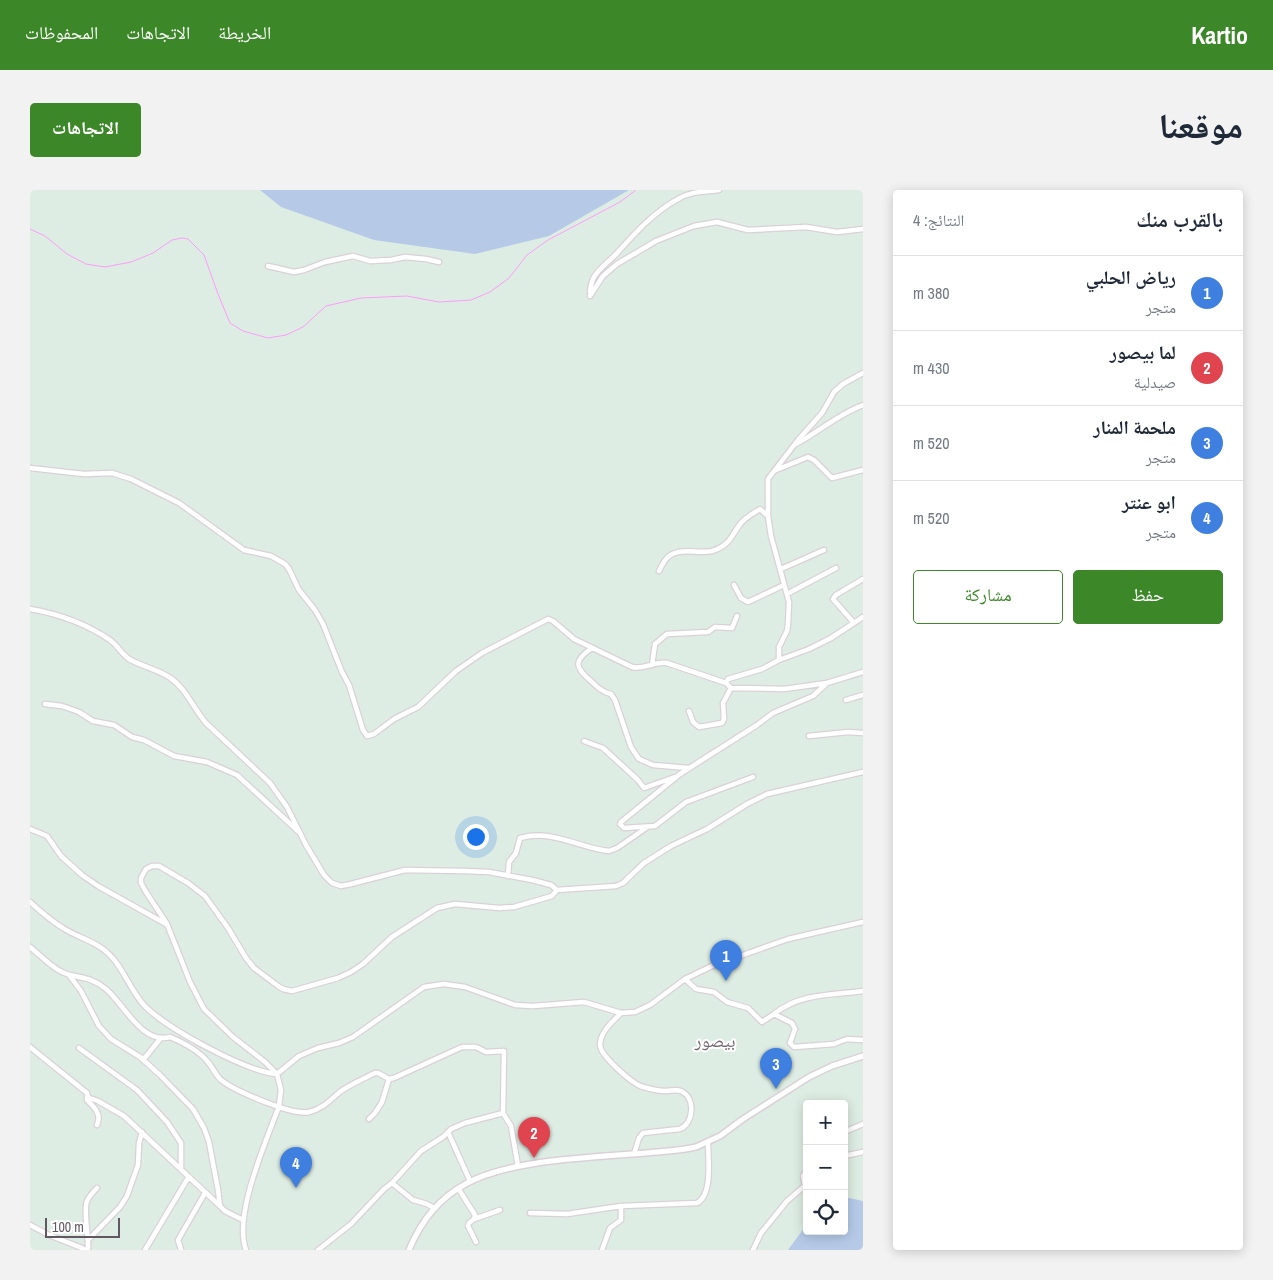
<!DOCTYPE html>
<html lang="ar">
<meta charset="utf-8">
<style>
:root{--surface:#fff;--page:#f2f2f3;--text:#1f2937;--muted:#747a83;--line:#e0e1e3;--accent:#3c8828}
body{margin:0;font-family:"Archivo Narrow","Noto Naskh Arabic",sans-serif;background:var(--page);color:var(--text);direction:rtl}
.controls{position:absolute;right:15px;bottom:15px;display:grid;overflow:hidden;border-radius:5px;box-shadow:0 2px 12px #0003}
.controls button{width:45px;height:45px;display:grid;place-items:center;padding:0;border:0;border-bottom:1px solid var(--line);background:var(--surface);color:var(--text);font:25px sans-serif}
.scale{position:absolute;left:15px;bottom:12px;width:75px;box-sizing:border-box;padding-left:5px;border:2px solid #615760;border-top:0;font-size:14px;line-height:18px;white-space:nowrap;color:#615760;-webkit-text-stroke:4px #fff;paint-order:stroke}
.you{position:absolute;left:445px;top:646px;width:18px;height:18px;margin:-12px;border:4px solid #fff;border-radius:50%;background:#1a73e8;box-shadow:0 0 0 8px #1a73e833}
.badge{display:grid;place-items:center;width:32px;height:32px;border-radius:50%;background:var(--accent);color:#fff;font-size:16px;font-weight:700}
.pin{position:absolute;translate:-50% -41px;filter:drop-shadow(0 1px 2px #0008)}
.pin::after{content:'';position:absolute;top:26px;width:18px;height:15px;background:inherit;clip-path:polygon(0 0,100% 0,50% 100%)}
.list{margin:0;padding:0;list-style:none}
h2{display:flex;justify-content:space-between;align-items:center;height:65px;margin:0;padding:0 20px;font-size:21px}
h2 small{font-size:16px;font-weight:400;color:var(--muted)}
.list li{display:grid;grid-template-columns:32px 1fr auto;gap:15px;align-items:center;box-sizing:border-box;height:75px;padding:0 20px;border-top:1px solid var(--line)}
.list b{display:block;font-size:19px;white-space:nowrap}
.list p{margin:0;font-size:16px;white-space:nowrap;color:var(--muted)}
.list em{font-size:16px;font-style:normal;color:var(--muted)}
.actions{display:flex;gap:10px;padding:15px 20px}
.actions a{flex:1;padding:11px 0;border:1px solid var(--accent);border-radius:5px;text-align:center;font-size:18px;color:var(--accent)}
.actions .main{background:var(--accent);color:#fff}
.icon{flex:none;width:28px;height:28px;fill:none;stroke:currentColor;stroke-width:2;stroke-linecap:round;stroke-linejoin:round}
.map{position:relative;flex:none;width:833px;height:1060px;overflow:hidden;direction:ltr;border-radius:5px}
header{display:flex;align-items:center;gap:30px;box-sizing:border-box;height:70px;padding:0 25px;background:var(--accent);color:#fff}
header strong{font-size:24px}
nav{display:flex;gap:28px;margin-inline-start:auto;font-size:18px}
.intro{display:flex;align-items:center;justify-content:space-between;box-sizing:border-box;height:120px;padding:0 30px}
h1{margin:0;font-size:35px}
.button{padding:12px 22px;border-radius:5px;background:var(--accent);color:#fff;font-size:18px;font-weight:700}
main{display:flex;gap:30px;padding:0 30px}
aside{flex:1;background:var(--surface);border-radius:5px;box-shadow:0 2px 12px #0003}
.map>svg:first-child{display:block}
.green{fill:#b6cae8}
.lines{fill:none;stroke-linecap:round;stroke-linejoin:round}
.stream{stroke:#ff9bfc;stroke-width:1}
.minor-casing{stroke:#dad1d8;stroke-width:7}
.tertiary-casing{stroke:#dad1d8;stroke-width:8}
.minor{stroke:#fff;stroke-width:4.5}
.tertiary{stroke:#fff;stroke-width:5}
.labels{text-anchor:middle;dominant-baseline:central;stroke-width:4;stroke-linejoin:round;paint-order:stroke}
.quarter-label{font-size:18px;fill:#736872;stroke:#fff}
</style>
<header>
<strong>Kartio</strong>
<nav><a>الخريطة</a><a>الاتجاهات</a><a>المحفوظات</a></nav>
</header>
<div class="intro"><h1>موقعنا</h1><a class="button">الاتجاهات</a></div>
<main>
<aside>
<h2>بالقرب منك<small>النتائج: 4</small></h2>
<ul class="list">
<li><span class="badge" style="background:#3f7fe0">1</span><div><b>رياض الحلبي</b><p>متجر</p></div><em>380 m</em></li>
<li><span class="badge" style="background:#e0444e">2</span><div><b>لما بيصور</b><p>صيدلية</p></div><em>430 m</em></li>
<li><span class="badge" style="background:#3f7fe0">3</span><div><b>ملحمة المنار</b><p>متجر</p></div><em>520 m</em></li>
<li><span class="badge" style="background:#3f7fe0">4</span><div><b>ابو عنتر</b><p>متجر</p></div><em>520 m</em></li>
</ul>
<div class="actions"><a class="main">حفظ</a><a>مشاركة</a></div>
</aside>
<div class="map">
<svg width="833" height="1060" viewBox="0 0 833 1060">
<rect width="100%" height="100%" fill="#deede3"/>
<path class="green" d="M230 0H599L519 46 445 64 344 50 251 17Z
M814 1007 833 1011V1060H758L777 1034V1041H814Z"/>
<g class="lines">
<path class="stream" d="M0 39 15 46 37 64 56 74 75 77 101 72 123 63 142 50 152 48 158 49 174 65 188 104 200 133 213 141 238 148 256 145 273 137 296 116 331 108 377 106 409 112 441 110 460 102 479 88 497 65 518 50 590 12 606 0"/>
<g class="minor-casing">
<path id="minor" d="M238 76 264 82 274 80 295 72 323 66 340 71 361 70 375 67 396 69 409 72
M560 102C561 96 561 92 564 87 570 77 580 71 588 62 606 42 624 22 648 9 661 1 675 2 689 0
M560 106 573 86 587 74 626 51 664 36 687 32 718 40 776 37 807 42 833 39
M766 254C789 242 808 224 833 215
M0 278 54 284 82 283 101 289 149 313 214 360 241 366 255 374 259 379 269 400 285 420 293 434 312 482 319 495 333 540 337 546 344 544 364 529 388 517 426 481 452 463 518 429 523 431 544 449 602 477C615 480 624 471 637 473L696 493
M746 280 778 267 784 270 802 288 833 280
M751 379 794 360
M629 381C631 377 634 371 637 368 649 355 671 366 685 360 701 354 702 344 711 333 716 327 724 323 730 319L738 326
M704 395 711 408 718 412 754 395
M757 404 806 378
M0 419C29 424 55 433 80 450 87 455 91 463 99 469 111 476 126 479 139 487 156 498 163 518 176 533L240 593 257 617 276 655 294 685 302 693 311 696 321 694 375 680 434 681 459 682 502 690 521 695 527 700
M833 427 801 448 779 459 749 470 732 479 698 489 696 493 701 498 754 499 797 493 833 482
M824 433 803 409 806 405 833 389
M562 458C544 470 544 477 561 491 567 497 572 502 581 504L585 510 601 557 609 569 623 575 658 578
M749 470V457L757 441 758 434 759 412 741 346 738 326V289L768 250 792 223 804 202 813 194 833 183
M622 475 625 454 637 444 678 442 685 437 702 438 707 426
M816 510 833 505
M15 514 32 516 49 522 63 531 84 535 102 547 114 550 144 566 177 572 207 585 269 642
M659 521 663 532 669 537 692 533 694 529 693 513 701 498
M779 546 818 542 833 543
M554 551 573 558 608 590 614 598 645 587
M723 587 656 612 625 636 594 638 590 634 591 632 650 584 727 535 743 523 783 506 797 493
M0 639 17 646 31 666 52 685 68 696 136 734
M478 686 479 672 486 663 490 648C525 639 547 658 579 661L587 658 616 638
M0 712C10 721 21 731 33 738 45 746 61 750 73 759 92 773 98 797 113 814 133 837 217 882 247 884L269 866 288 858 309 853 323 847 394 797 414 794 435 797 485 815 503 816 554 812 591 823 605 822 620 815 655 789 682 776 758 749 833 732
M0 757C10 765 19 775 30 781 47 790 58 784 76 799 94 814 112 855 140 847 152 852 169 861 178 872 183 878 185 884 191 890 205 901 263 926 279 922 293 919 301 909 311 901 321 894 333 889 345 883H348L359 889 364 888 432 857H446L456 862 474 861 473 923
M39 785 51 801 69 836 81 849 110 867 130 885 163 919 174 938 179 952 188 1000 190 1016
M655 789 666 799 684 802 697 812 718 818 732 832 744 824 762 833 765 839 760 853 764 857 804 854 817 849 833 850
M591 823C583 831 570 842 570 855 570 865 602 894 613 897 620 899 629 901 636 901 641 901 646 899 651 901 666 908 664 933 650 939L613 943 609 948 604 964
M744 824C770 803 802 805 833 801
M0 857 57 903 58 907
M49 858 107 900 137 932 151 953V979
M113 870 130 849
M339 929 345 923 352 912 359 889
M67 935C72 924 64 917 57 910V907L68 911 94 926 190 1016 195 1021 213 1030
M418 942 440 991
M814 942 833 934
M814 966 833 962
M362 993 391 961 413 947 421 939 435 933 473 923 481 936 488 976
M775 996 773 986 777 980
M428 998 445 1025 444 1029 439 1033 438 1036 446 1052
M500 1023 537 1024 591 1016 667 1013C683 1005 678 969 678 952
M444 1029 470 1020
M0 1035 19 1045 57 1060
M59 1049 90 1017 97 1006 108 975 109 953 112 942
M58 1060C59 1047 53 1021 57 1011 59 1006 63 1002 67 998
M115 1060 158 988
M151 1060 148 1050 175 1003
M216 1060C203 1025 236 952 249 916L251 900 247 884 235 872 203 847 174 819 160 792 137 734 116 702 111 693V688L116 679 122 676H129L158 693 175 706 198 738 216 768 224 778 248 796 253 799 262 801 308 788 321 782 333 774 362 747 407 718 425 714 469 718 484 717 522 706 527 700 586 696 593 693 614 673 641 656 677 639 717 614 737 604 833 582
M288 1060 321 1034 354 999 362 993 383 1010 397 1014 404 1018
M572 1060 580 1038 591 1030V1016
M723 1060 731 1043 757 1011 777 994"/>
</g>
<g class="tertiary-casing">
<path id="tertiary" d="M379 1060C406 994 456 979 522 971 553 967 585 965 616 963 633 961 649 961 666 957L690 946 713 929 779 887 802 876 833 866"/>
</g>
<use href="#minor" class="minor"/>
<use href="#tertiary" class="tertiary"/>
</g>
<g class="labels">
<g class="quarter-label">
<text x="685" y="850">بيصور</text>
</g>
</g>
</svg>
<div class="controls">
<button>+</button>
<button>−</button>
<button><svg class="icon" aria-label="locate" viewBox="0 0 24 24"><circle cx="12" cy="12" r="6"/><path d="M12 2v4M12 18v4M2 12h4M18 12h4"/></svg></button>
</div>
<div class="scale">100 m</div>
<div class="you"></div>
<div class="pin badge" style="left:696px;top:791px;background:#3f7fe0">1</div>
<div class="pin badge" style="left:504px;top:968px;background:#e0444e">2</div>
<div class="pin badge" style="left:746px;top:899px;background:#3f7fe0">3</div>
<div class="pin badge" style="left:266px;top:998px;background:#3f7fe0">4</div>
</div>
</main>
